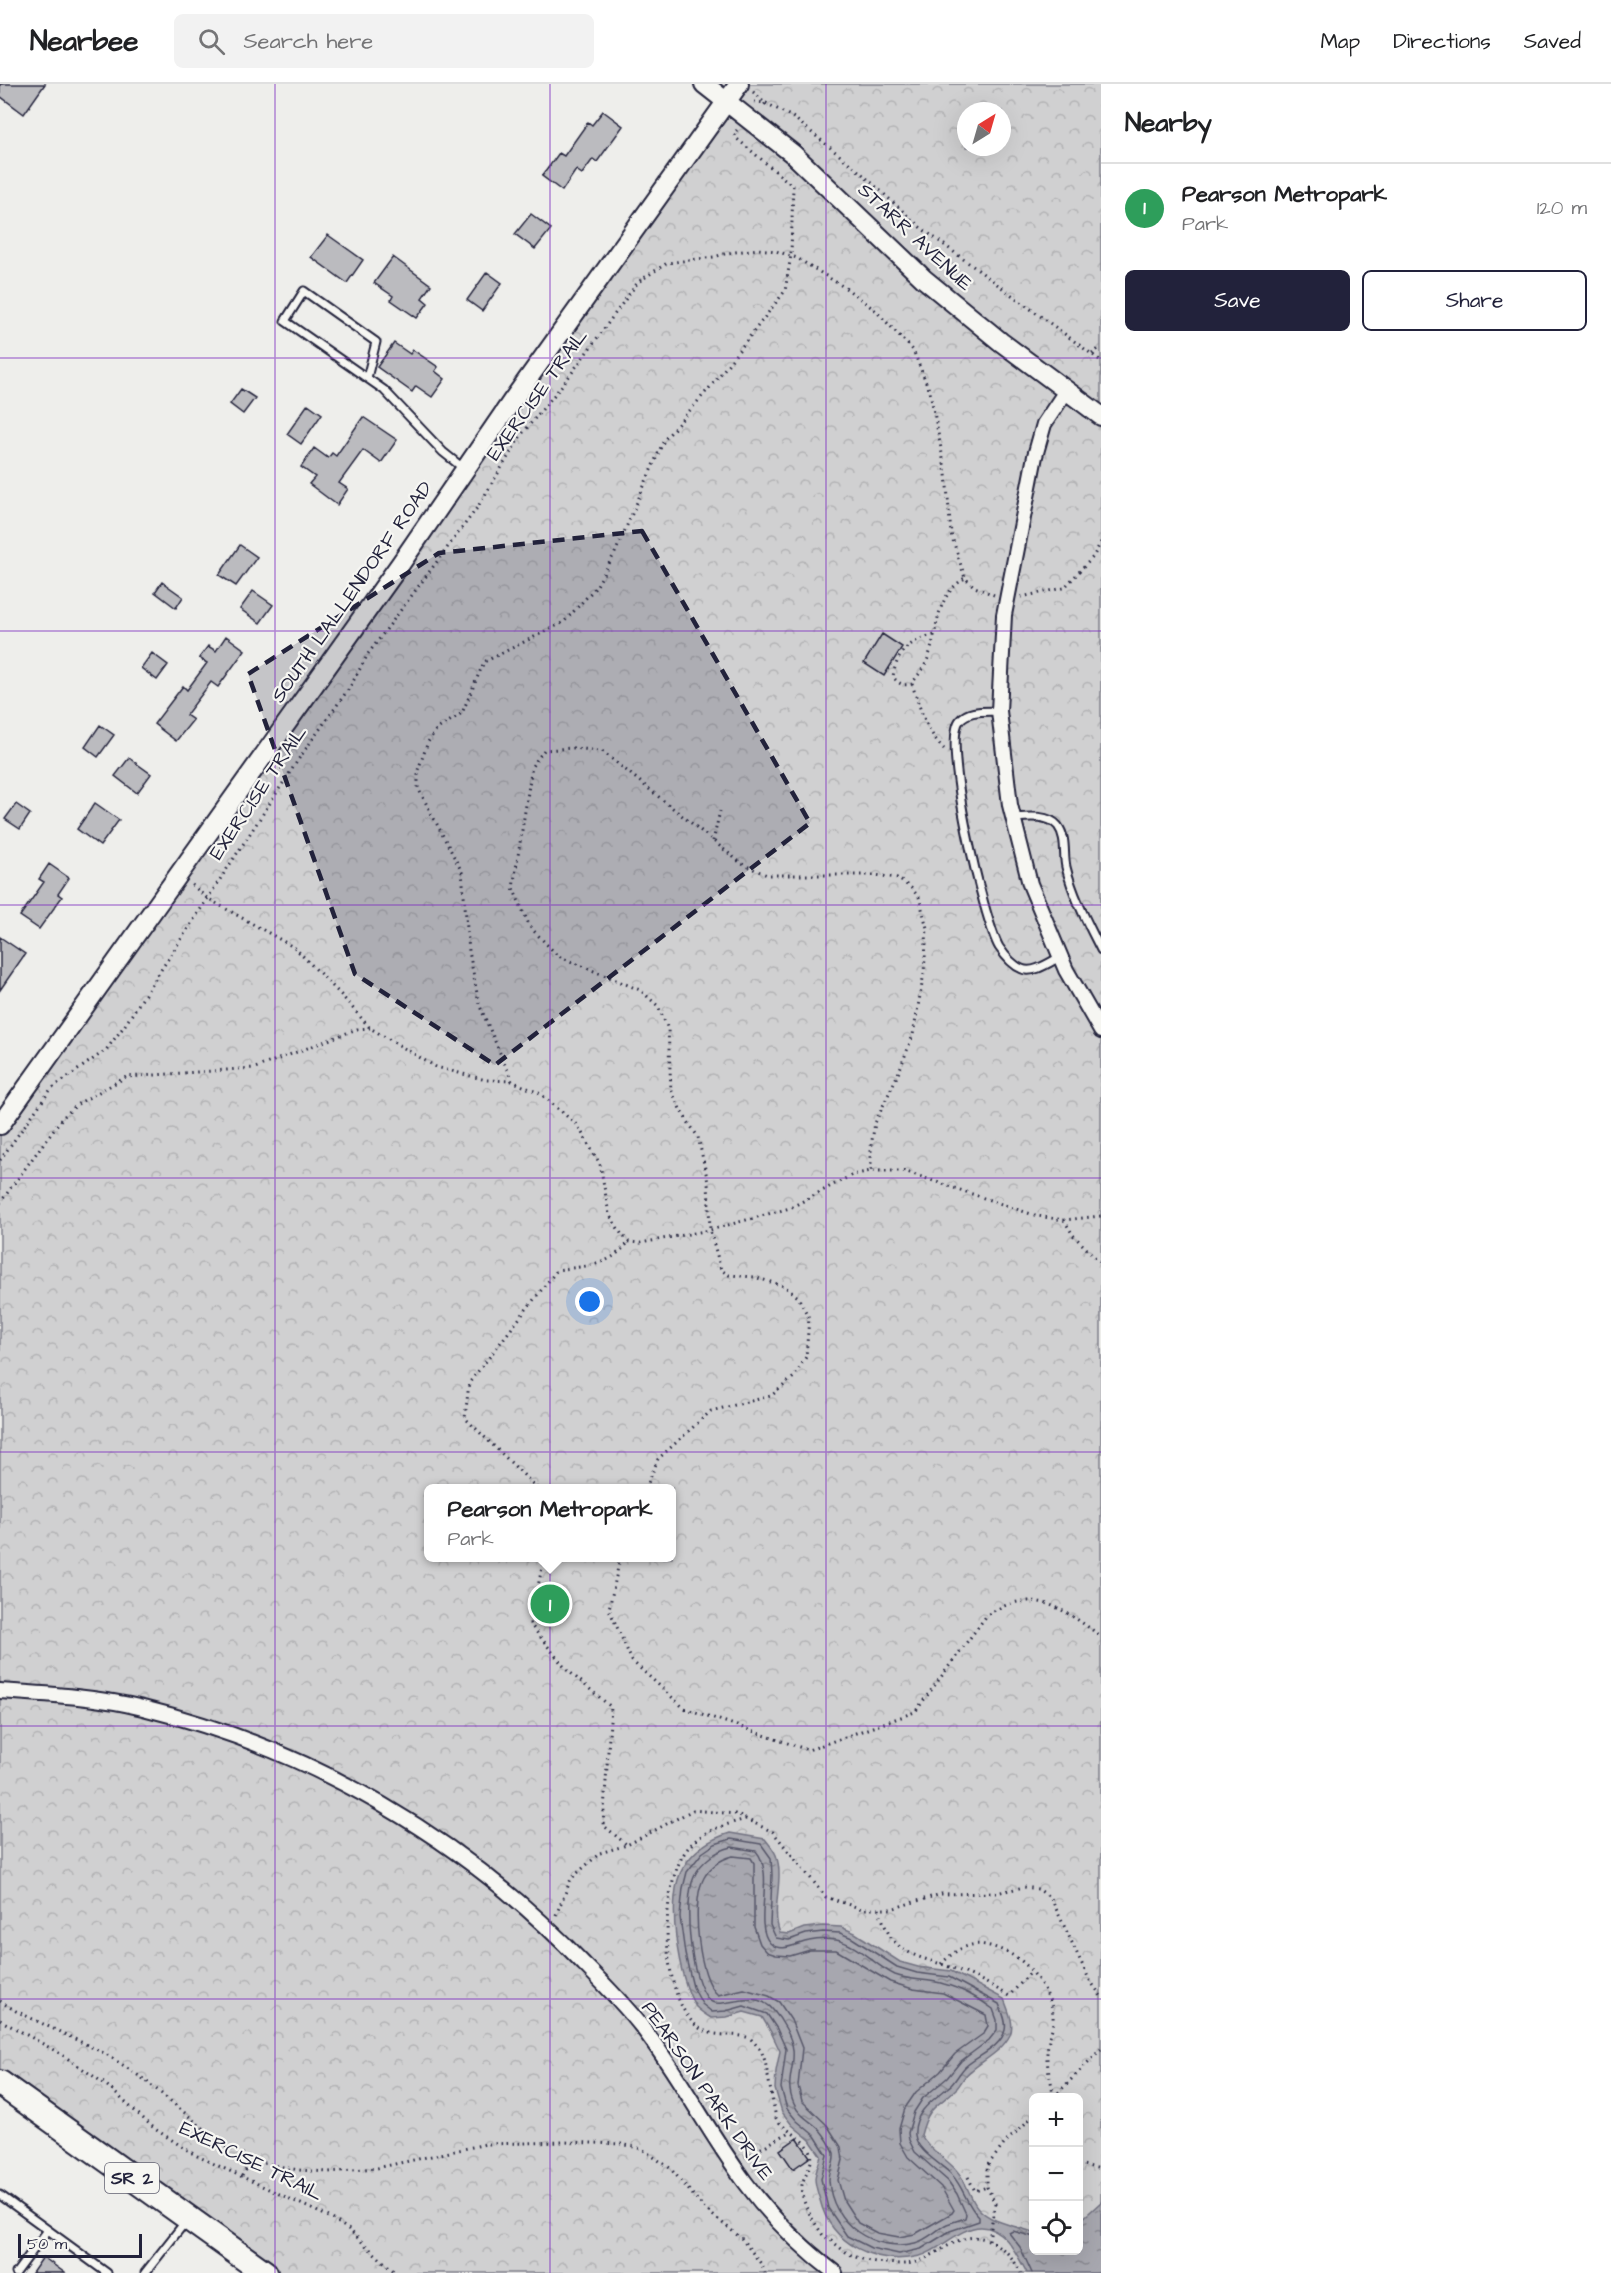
<!DOCTYPE html>
<meta charset="utf-8">
<style>
:root{--surface:#fff;--page:#f2f2f2;--text:#202124;--muted:#757577;--line:#e0e0e0;--accent:#22223b}
body{margin:0;font-family:"Architects Daughter",sans-serif;background:var(--page);color:var(--text)}
.controls{position:absolute;right:18px;bottom:18px;display:grid;overflow:hidden;border-radius:9px;box-shadow:0 6px 24px #0002}
.controls button{width:54px;height:54px;display:grid;place-items:center;padding:0;border:0;border-bottom:2px solid var(--line);background:var(--surface);color:var(--text);font:30px sans-serif}
.compass{position:absolute;left:957px;top:18px;width:54px;height:54px;border-radius:50%;background:var(--surface);box-shadow:0 6px 24px #0002;rotate:37deg}
.scale{position:absolute;left:18px;bottom:15px;width:124px;box-sizing:border-box;padding-left:6px;border:3px solid #22223b;border-top:0;font-size:16px;line-height:21px;white-space:nowrap;color:#22223b;-webkit-text-stroke:4px #f6f6f2;paint-order:stroke}
.you{position:absolute;left:590px;top:1218px;width:21px;height:21px;margin:-15px;border:4px solid #fff;border-radius:50%;background:#1a73e8;box-shadow:0 0 0 9px #1a73e833}
.badge{display:grid;place-items:center;width:39px;height:39px;border-radius:50%;background:var(--accent);color:#fff;font-size:20px;font-weight:700}
.pin{position:absolute;translate:-50% -50%;border:3px solid #fff;box-shadow:0 2px 6px #0006}
.popup{position:absolute;left:424px;top:1400px;width:252px;height:78px;box-sizing:border-box;display:grid;place-content:center;border-radius:9px;background:var(--surface);filter:drop-shadow(0 2px 4px #0005);font-size:20px;white-space:nowrap;color:var(--muted)}
.popup b{font-size:22px;color:var(--text)}
.popup::after{content:'';position:absolute;left:50%;top:100%;margin-left:-12px;border:12px solid transparent;border-top-color:var(--surface)}
.list{margin:0;padding:0;list-style:none}
h2{display:flex;justify-content:space-between;align-items:center;height:78px;margin:0;padding:0 24px;font-size:26px}
h2 small{font-size:20px;font-weight:400;color:var(--muted)}
.list li{display:grid;grid-template-columns:39px 1fr auto;gap:18px;align-items:center;box-sizing:border-box;height:90px;padding:0 24px;border-top:2px solid var(--line)}
.list b{display:block;font-size:22px;white-space:nowrap}
.list p{margin:0;font-size:20px;white-space:nowrap;color:var(--muted)}
.list em{font-size:20px;font-style:normal;color:var(--muted)}
.actions{display:flex;gap:12px;padding:18px 24px}
.actions a{flex:1;padding:14px 0;border:2px solid var(--accent);border-radius:9px;text-align:center;font-size:21px;color:var(--accent)}
.actions .main{background:var(--accent);color:#fff}
.icon{flex:none;width:33px;height:33px;fill:none;stroke:currentColor;stroke-width:2;stroke-linecap:round;stroke-linejoin:round}
.map{position:relative;flex:none;width:1101px;height:2189px;overflow:hidden}
header{display:flex;align-items:center;gap:36px;box-sizing:border-box;height:84px;padding:0 30px;background:var(--surface);border-bottom:2px solid var(--line)}
header strong{font-size:28px}
nav{display:flex;gap:33px;margin-inline-start:auto;font-size:21px}
.search{width:420px;height:54px;background:var(--page);display:flex;align-items:center;gap:15px;box-sizing:border-box;padding:0 21px;border-radius:9px;color:var(--muted);font-size:22px}
main{display:flex}
aside{flex:1;background:var(--surface)}
.map>svg:first-child{display:block}
.forest{fill:url(#forest-crowns);stroke:#797986;stroke-width:1.5;fill-rule:evenodd}
.water{fill:url(#water-ripples);stroke:#727281;stroke-width:1.5}
.lines{fill:none;stroke-linecap:round;stroke-linejoin:round}
.shore{stroke:#575769;stroke-width:1.5}
.building{fill:#bbbbbf;stroke:#22223b;stroke-width:1.5}
.service-casing{stroke:#22223b;stroke-width:11}
.minor-casing{stroke:#22223b;stroke-width:18}
.tertiary-casing{stroke:#22223b;stroke-width:22}
.trunk-casing{stroke:#22223b;stroke-width:28}
.path{stroke:#22223b;stroke-width:3;stroke-dasharray:1.5 4.5;stroke-linecap:butt}
.service{stroke:#f6f6f2;stroke-width:7}
.minor{stroke:#f6f6f2;stroke-width:14}
.tertiary{stroke:#f6f6f2;stroke-width:18}
.trunk{stroke:#f6f6f2;stroke-width:24}
.marked{fill:#22223b;fill-opacity:0.2;stroke:#22223b;stroke-width:4.5;stroke-dasharray:12 8;stroke-linejoin:round}
.grid{fill:none;stroke:#7b2cbf;stroke-width:1.5;stroke-opacity:0.55}
.labels{text-anchor:middle;dominant-baseline:central;stroke-width:4.5;stroke-linejoin:round;paint-order:stroke}
.shield{fill:#f6f6f2;stroke:#626272;stroke-width:1.5}
.shield-label{font-size:18px;font-weight:bold;fill:#22223b}
.street-label{font-size:20px;fill:#22223b;stroke:#f6f6f2}
</style>
<header>
<strong>Nearbee</strong>
<div class="search"><svg class="icon" aria-label="search" viewBox="0 0 24 24"><circle cx="10" cy="10" r="6"/><path d="M15 15l6 6"/></svg>Search here</div>
<nav><a>Map</a><a>Directions</a><a>Saved</a></nav>
</header>
<main>
<div class="map">
<svg width="1101" height="2189" viewBox="0 0 1101 2189">
<defs>
<pattern id="forest-crowns" width="20" height="18" patternUnits="userSpaceOnUse" patternTransform="scale(1.5)"><rect width="20" height="18" fill="#d0d0d1"/><path d="M2 6a3 3 0 1 1 6 0M12 15a3 3 0 1 1 6 0" fill="none" stroke="#b2b2b4"/></pattern>
<pattern id="water-ripples" width="26" height="14" patternUnits="userSpaceOnUse" patternTransform="scale(1.5)"><rect width="26" height="14" fill="#a7a7af"/><path d="M2 4q2-2 4 0t4 0M15 11q2-2 4 0t4 0" fill="none" stroke="#888890"/></pattern>
</defs>
<rect width="100%" height="100%" fill="#eeeeeb"/>
<filter id="ink" filterUnits="userSpaceOnUse"><feTurbulence type="fractalNoise" baseFrequency=".0167" numOctaves="2"/><feDisplacementMap in="SourceGraphic" scale="12" xChannelSelector="R" yChannelSelector="G"/><feConvolveMatrix kernelMatrix="1 2 1 2 8 2 1 2 1" color-interpolation-filters="sRGB"/></filter>
<g filter="url(#ink)">
<path class="forest" d="M739 0H1101V2189H265L0 1999V1041ZM966 27H1002V63H966ZM428 1404H672V1474H428ZM1034 2014H1078V2166H1034Z"/>
<path class="water" d="M730 1749 765 1755C769 1760 774 1766 776 1771 785 1796 770 1825 780 1849L789 1850 804 1844 823 1842 841 1843 855 1849 900 1878 918 1883 951 1887 1004 1915C1008 1926 1015 1940 1010 1951 1002 1967 985 1975 972 1986 965 1990 962 1998 957 2004 937 2024 929 2020 921 2051 929 2066 946 2074 957 2087 967 2098 970 2115 978 2124 991 2139 1016 2142 1033 2148L1034 2166H1078L1079 2138 1101 2118V2189H1027C1017 2171 1005 2143 981 2143 959 2143 940 2167 920 2172 877 2182 831 2161 820 2116 818 2110 815 2101 815 2094 816 2087 819 2079 821 2072L810 2056 792 2041 782 2028 775 2005 776 1987 780 1967 771 1948 762 1933 744 1928 727 1933 711 1934C706 1931 700 1927 696 1923 678 1896 665 1812 683 1784 694 1765 710 1755 730 1749Z"/>
<g class="lines">
<path class="shore" d="M731 1755 761 1760 771 1774 772 1791 770 1841 776 1854 789 1856 806 1850 823 1848 840 1849 852 1854 897 1883 917 1889 949 1893 999 1920C1002 1928 1007 1937 1005 1946 1001 1964 977 1972 965 1983 960 1988 956 1996 951 2001 936 2014 913 2027 915 2051 917 2068 942 2080 952 2091 964 2104 967 2122 979 2133V2137L950 2147 921 2165 899 2170 871 2164 847 2152 828 2124 821 2095 827 2071 815 2052 797 2037 787 2025 781 2004 786 1965 777 1945 767 1930 744 1922 726 1927 712 1928 702 1920 693 1903 685 1870 680 1833 683 1804 687 1788 702 1769 715 1760Z
M732 1763 756 1767C776 1790 752 1840 770 1859 781 1870 797 1859 809 1857 818 1855 827 1855 836 1856 858 1860 875 1882 895 1891 911 1897 928 1895 944 1900 960 1904 980 1915 993 1925L997 1936V1946L989 1956 961 1977 947 1994 923 2014 914 2028 908 2049 909 2056 915 2068 948 2097 957 2110 966 2130 965 2134C959 2136 953 2138 947 2140 936 2146 927 2156 915 2159 874 2169 831 2140 829 2096 829 2087 835 2079 834 2069 831 2061 825 2052 820 2046 811 2037 799 2032 794 2020 784 1998 795 1986 793 1966 792 1953 781 1935 773 1926 754 1902 721 1928 709 1916 690 1897 683 1817 694 1793 701 1777 716 1767 732 1763Z
M733 1772 751 1774 754 1779V1843L760 1860 767 1868 776 1871 790 1872 810 1866H836L890 1898 913 1905 943 1909 986 1931 988 1942 983 1950 955 1970 940 1988 916 2008 905 2024 899 2045 900 2059 908 2073 941 2103 954 2126 952 2129 915 2150 899 2153 877 2149 858 2139 844 2117 838 2096 843 2076 841 2063 827 2041 802 2017 798 2002 802 1964 791 1936 779 1918 769 1912 744 1905 718 1911C698 1894 692 1821 702 1798 707 1785 720 1775 733 1772Z
M1032 2189 1020 2163 1009 2149 1013 2147 1034 2153"/>
</g>
<path class="building" d="M0 0H45L24 30 0 12Z
M603 27 623 42 597 78 593 75 582 90 576 86 562 107 542 92 559 69 564 72 588 38 592 41Z
M531 130 551 145 535 165 515 150Z
M328 151 363 176 347 199 311 173Z
M393 173 431 201 422 214 428 219 417 234 391 216 393 212 374 199Z
M487 188 502 199 482 227 467 216Z
M394 259 410 270 413 266 438 283 435 287 445 295 432 313 416 302 412 308 377 283Z
M241 305 255 314 243 330 230 320Z
M308 320 322 330 301 360 287 350Z
M363 333 397 356 381 379 363 366 339 399 348 405 337 421 309 400 315 393 301 383 314 364 328 374 332 369 336 372Z
M240 461 257 473 236 502 219 491Z
M162 498 183 513 176 524 155 508Z
M253 507 273 521 260 539 240 525Z
M882 550 902 563 884 592 864 579Z
M226 552 245 566 218 603 211 598 186 631 193 636 176 657 154 640 183 602 187 606 207 579 199 574 208 562 216 567Z
M152 569 168 581 157 596 141 584Z
M100 641 114 651 98 673 85 663Z
M129 674 151 690 137 709 115 692Z
M95 719 119 736 100 762 77 745Z
M16 720 30 730 20 745 5 735Z
M49 780 69 794 58 810 62 813 39 845 20 832 44 798 39 795Z
M0 853 25 870 0 906Z
M797 2054 810 2073 793 2085 780 2066Z
M43 2173 65 2189H32Z"/>
<g class="lines">
<g class="service-casing">
<path id="service" d="M367 294 376 258 304 207 285 237 384 306 443 368 463 384
M999 627C987 628 969 625 960 636 941 657 984 837 999 863 1005 872 1012 881 1022 885 1034 890 1050 878 1060 873
M1013 734C1027 733 1048 730 1058 742 1067 754 1063 770 1066 783 1073 812 1088 840 1101 866
M0 2111 107 2189
M16 2189 48 2146
M145 2189 186 2137"/>
</g>
<g class="minor-casing">
<path id="minor" d="M1066 307 1044 340 1035 372 1004 531 999 627 1010 721 1030 800 1066 886 1101 947
M0 1607C46 1610 99 1613 143 1624 311 1665 465 1755 584 1880 604 1900 624 1920 642 1943 680 1992 708 2048 745 2098 770 2132 801 2163 835 2189"/>
</g>
<g class="tertiary-casing">
<path id="tertiary" d="M704 0 793 70 924 195 1001 258 1101 332
M0 1041 401 479 512 317 739 0"/>
</g>
<g class="trunk-casing">
<path id="trunk" d="M0 1999 265 2189"/>
</g>
<path class="path" d="M753 8 766 19 762 23
M754 18 766 19 794 34 860 88 920 143 1101 277
M1092 270 1101 263
M1021 513 1064 504 1093 473 1101 458
M934 551C911 555 896 569 893 593 899 600 903 602 912 600 916 593 922 587 925 581 940 551 931 515 965 494
M912 600C920 624 926 647 944 665
M713 757 720 727
M192 801 207 814 295 864 343 913 370 944 436 983 486 996 512 997 541 1010 578 1042 600 1080 609 1130 622 1151 629 1158 641 1159 710 1146 790 1124 852 1091 871 1087H904L1037 1132 1064 1136 1101 1132
M512 997 479 920 469 867 462 788 418 704V686L428 658 436 646 462 629 484 578 564 538 596 503 615 469 664 356 712 301 785 207 791 171 793 102 736 54 734 49 737 46
M0 1076 51 1005 106 966 125 941 300 673 350 603 368 570 477 424 522 350 568 294 638 198 667 179 714 173 728 169 758 165 776 167 797 174 847 205 875 226 913 266 930 308 946 390 951 450 965 494 975 503 994 511
M0 1119 62 1034 79 1019 126 993 255 984 357 945 370 944
M1064 1136 1073 1151 1101 1179
M537 1404 465 1334 469 1299 557 1186C588 1181 606 1184 628 1159
M646 1404 658 1375 711 1327 771 1312 794 1293 806 1273 809 1234 798 1213 784 1202 754 1193 729 1191 721 1186 710 1146 708 1098 698 1053 681 1027 671 1005 668 945 658 922 640 906 558 872 530 843 513 804 532 682 544 666 573 664 602 667 742 780 767 791H875L897 794 911 804 919 813 927 844 924 889 913 951 898 990 875 1039 871 1062V1087
M544 1474 530 1540 566 1585 611 1623 603 1741 627 1761
M620 1474 609 1525 632 1577 684 1624 808 1666 915 1628 987 1531C1034 1501 1061 1524 1101 1552
M746 1735C725 1741 703 1746 689 1763 658 1797 659 1914 698 1943 714 1955 732 1948 750 1954L761 1966 765 1977 776 2034C784 2047 803 2052 810 2066 816 2077 804 2090 802 2101 800 2119 815 2139 824 2153 833 2156 838 2163 846 2168 861 2178 883 2179 900 2180 935 2182 959 2138 994 2159 1007 2167 1014 2175 1021 2189
M879 1825C882 1835 886 1846 892 1855 907 1874 934 1876 955 1885 974 1892 991 1901 1009 1912L1031 1888
M556 1831 571 1795 600 1769 627 1761 693 1726 735 1730 773 1748 826 1813 862 1825H891L941 1810 996 1809 1024 1803 1038 1805 1051 1814 1089 1895 1101 1912
M941 1880C950 1871 959 1864 971 1861 987 1857 1015 1870 1026 1881 1037 1892 1048 1909 1052 1924 1056 1942 1048 1952 1047 1969 1046 1984 1053 1999 1053 2014
M0 1917 16 1927 106 1970 145 1996 226 2063 264 2079 298 2086 328 2088 377 2084 486 2060 564 2058 622 2060 642 2065 670 2084 705 2125 741 2154 762 2181 765 2189
M0 1936 61 1970 105 2000 155 2045 195 2071 329 2133 348 2145 396 2189
M1054 2013 1101 1965
M745 2073 790 2048
M1078 2080 1101 2085
M242 2092 252 2076
M968 2093 975 2107 987 2103
M989 2156 995 2119 987 2103V2082L1006 2058 1034 2031"/>
<use href="#service" class="service"/>
<use href="#minor" class="minor"/>
<use href="#tertiary" class="tertiary"/>
<use href="#trunk" class="trunk"/>
</g>
</g>
<path class="marked" d="M642 447 810 739 495 981 355 890 248 590 439 469Z"/>
<path class="grid" d="M275 0V2189M550 0V2189M826 0V2189M0 274H1101M0 547H1101M0 821H1101M0 1094H1101M0 1368H1101M0 1642H1101M0 1915H1101"/>
<g class="labels">
<rect class="shield" x="105" y="2079" width="54" height="30" rx="4.5"/>
<g class="shield-label">
<text x="132" y="2094">SR 2</text>
</g>
<g class="street-label">
<text transform="translate(915 153) rotate(43)">STARR AVENUE</text>
<text transform="translate(537 311) rotate(-54)">EXERCISE TRAIL</text>
<text transform="translate(352 508) rotate(-55)">SOUTH LALLENDORF ROAD</text>
<text transform="translate(258 709) rotate(-56)">EXERCISE TRAIL</text>
<text transform="translate(707 2007) rotate(55)">PEARSON PARK DRIVE</text>
<text transform="translate(251 2077) rotate(26)">EXERCISE TRAIL</text>
</g>
</g>
</svg>
<div class="controls">
<button>+</button>
<button>−</button>
<button><svg class="icon" aria-label="locate" viewBox="0 0 24 24"><circle cx="12" cy="12" r="6"/><path d="M12 2v4M12 18v4M2 12h4M18 12h4"/></svg></button>
</div>
<svg class="compass" viewBox="-18 -18 36 36"><path d="M0-13l5 13h-10z" fill="#e53935"/><path d="M0 13l5-13h-10z" fill="#757577"/></svg>
<div class="scale">50 m</div>
<div class="you"></div>
<div class="pin badge" style="left:550px;top:1520px;background:#2e9e5b">1</div>
<div class="popup"><b>Pearson Metropark</b>Park</div>
</div>
<aside>
<h2>Nearby<small></small></h2>
<ul class="list">
<li><span class="badge" style="background:#2e9e5b">1</span><div><b>Pearson Metropark</b><p>Park</p></div><em>120 m</em></li>
</ul>
<div class="actions"><a class="main">Save</a><a>Share</a></div>
</aside>
</main>
